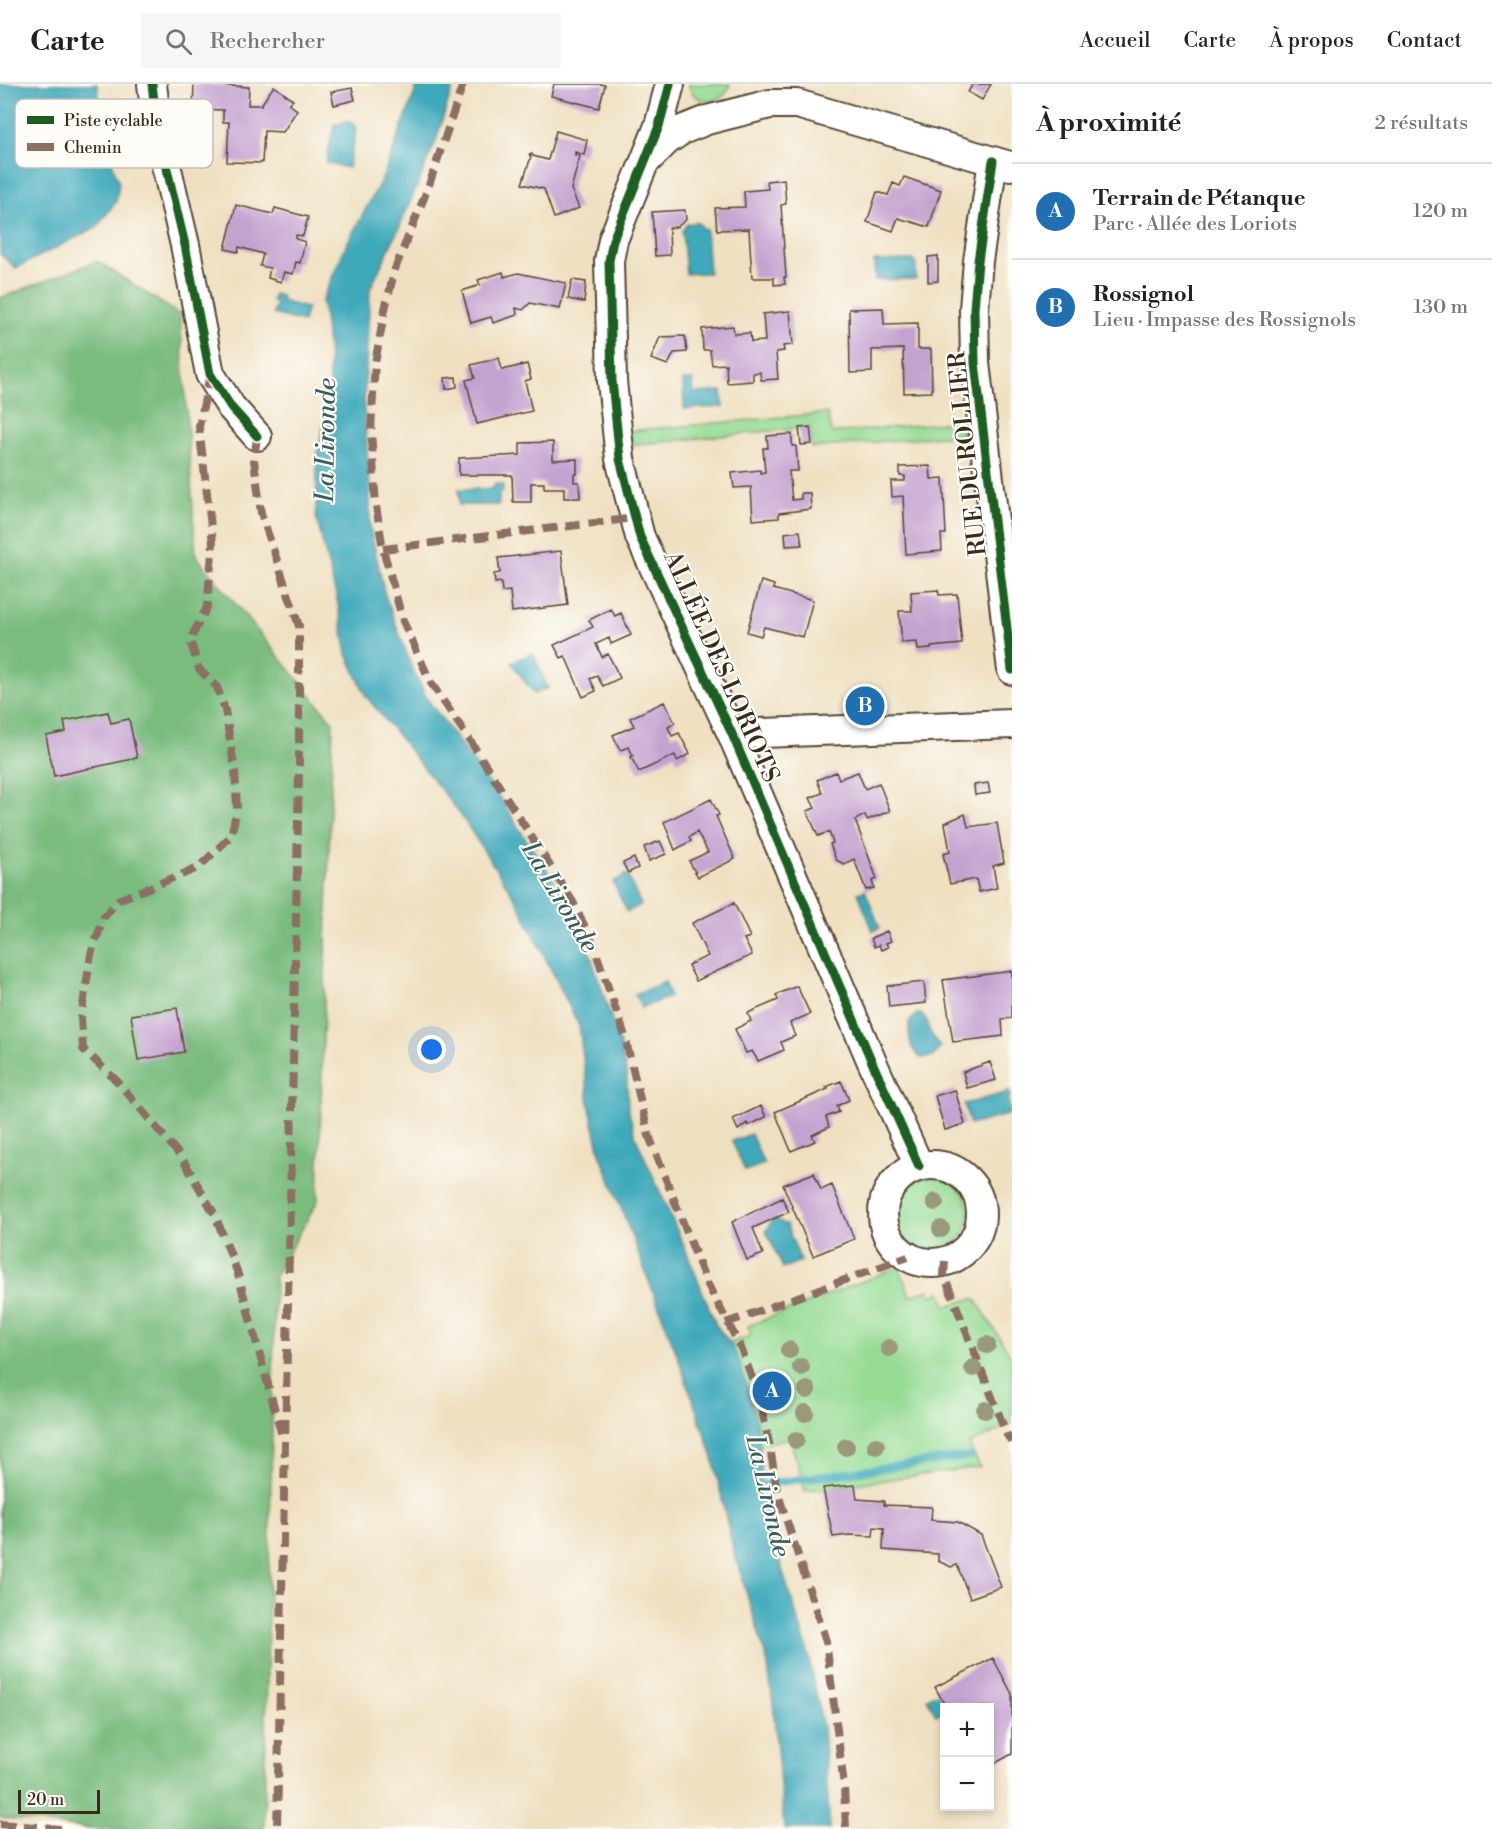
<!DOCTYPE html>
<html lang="fr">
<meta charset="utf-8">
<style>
:root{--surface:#fff;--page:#f6f6f6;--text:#222;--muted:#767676;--line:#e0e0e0;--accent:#1f6fb2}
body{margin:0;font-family:"Libre Bodoni",serif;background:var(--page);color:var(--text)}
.controls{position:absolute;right:18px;bottom:18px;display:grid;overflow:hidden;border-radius:0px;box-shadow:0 3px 9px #0003}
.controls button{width:54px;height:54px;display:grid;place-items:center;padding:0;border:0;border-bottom:2px solid var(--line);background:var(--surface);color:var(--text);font:30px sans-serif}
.scale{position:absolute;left:18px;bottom:15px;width:82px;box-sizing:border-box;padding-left:6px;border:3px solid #3b2a1e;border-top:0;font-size:16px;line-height:21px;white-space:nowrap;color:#3b2a1e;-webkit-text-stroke:4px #fdfcf7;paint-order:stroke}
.you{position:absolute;left:432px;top:966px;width:21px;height:21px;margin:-15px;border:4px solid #fff;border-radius:50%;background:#1a73e8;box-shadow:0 0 0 9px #1a73e833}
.badge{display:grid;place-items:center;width:39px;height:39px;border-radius:50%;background:var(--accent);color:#fff;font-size:20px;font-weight:700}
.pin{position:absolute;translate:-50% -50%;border:3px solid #fff;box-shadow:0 2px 6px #0006}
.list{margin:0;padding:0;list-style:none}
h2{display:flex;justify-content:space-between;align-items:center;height:78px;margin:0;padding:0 24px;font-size:26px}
h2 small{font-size:20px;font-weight:400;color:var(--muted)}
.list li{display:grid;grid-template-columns:39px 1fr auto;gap:18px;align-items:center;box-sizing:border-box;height:96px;padding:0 24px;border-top:2px solid var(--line)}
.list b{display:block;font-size:22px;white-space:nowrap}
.list p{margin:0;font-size:20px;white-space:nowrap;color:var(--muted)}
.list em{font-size:20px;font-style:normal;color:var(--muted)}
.icon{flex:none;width:33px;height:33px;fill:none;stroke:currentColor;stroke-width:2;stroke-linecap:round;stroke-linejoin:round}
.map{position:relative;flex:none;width:1012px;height:1745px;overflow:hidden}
header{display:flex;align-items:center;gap:36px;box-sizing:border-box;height:84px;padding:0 30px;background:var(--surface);border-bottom:2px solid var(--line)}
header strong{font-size:28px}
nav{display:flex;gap:33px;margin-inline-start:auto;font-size:21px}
.search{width:420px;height:54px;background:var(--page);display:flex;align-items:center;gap:15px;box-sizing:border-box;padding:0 21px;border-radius:0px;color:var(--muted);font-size:22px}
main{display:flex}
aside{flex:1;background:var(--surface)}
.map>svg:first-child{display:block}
.green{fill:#97dc95;stroke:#69835a;stroke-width:1.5}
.forest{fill:#79bc7e;stroke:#5a734e;stroke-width:1.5}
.water{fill:#3ca9bb;stroke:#3c6a6c;stroke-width:1.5}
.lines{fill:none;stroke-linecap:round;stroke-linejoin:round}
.stream{stroke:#3ca9bb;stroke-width:8}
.building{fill:#c4a2d0}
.minor-casing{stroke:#564536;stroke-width:32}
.minor{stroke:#fff;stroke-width:28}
.quiet{stroke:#8d6e63;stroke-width:8;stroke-dasharray:15 8;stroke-linecap:butt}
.cycleway-casing{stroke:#fdfcf7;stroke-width:13}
.cycleway{stroke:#1b5e20;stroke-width:9}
.tree{fill:#9b997b}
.labels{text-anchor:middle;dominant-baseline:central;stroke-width:4.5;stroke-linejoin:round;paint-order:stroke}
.street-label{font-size:24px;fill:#3b2a1e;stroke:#fdfcf7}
.water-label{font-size:26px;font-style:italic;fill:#3b5d5d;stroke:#fdfcf7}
.key{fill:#fdfcf7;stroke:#c3bdb6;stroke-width:1.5}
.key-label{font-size:16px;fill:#3b2a1e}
</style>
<header>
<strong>Carte</strong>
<div class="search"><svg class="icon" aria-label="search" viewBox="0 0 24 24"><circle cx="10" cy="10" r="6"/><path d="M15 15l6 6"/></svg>Rechercher</div>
<nav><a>Accueil</a><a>Carte</a><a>À propos</a><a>Contact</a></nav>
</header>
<main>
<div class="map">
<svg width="1012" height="1745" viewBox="0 0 1012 1745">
<rect width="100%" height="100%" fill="#fdfcf7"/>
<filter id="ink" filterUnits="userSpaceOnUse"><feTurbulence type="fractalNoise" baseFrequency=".0167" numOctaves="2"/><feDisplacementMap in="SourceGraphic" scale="12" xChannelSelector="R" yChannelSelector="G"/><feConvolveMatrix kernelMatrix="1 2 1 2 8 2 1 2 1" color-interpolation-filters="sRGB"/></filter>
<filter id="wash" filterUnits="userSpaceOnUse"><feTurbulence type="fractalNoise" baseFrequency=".008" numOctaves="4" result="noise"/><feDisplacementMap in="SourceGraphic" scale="24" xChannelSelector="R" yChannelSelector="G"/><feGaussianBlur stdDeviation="1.35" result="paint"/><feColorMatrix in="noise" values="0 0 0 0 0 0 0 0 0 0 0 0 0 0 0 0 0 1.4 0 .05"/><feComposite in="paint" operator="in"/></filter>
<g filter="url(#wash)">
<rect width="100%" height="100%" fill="#efe0c1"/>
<path class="green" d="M688 0H730C724 23 695 23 688 0Z
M827 329 832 349 961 337 963 350 812 364 810 343 631 361 629 347Z
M895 1130a37 37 0 1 1 74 0a37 37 0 1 1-74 0Z
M899 1183 910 1212 929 1206 931 1212 941 1208 946 1222 975 1214 1012 1274V1340L969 1360 980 1383 805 1407 790 1354 760 1361C754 1326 746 1290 730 1259L751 1252 748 1242Z"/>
<path class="forest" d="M97 177 180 231 196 472 333 638 318 1117 275 1192 264 1745H91L0 1734V214Z"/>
<path class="water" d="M0 0H97L111 76 119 99 116 118 97 143 16 184 0 170Z
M418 0H454L435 59 400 142 370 205 364 323 370 403V443L385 511 412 584 428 616 501 715 523 751 561 807 586 857 619 957 627 992 628 1024 636 1054 685 1164 716 1241 730 1259 738 1274 755 1332 760 1361 762 1409 784 1492 806 1560 823 1643 830 1745H784L773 1619 767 1576 733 1465 713 1374 676 1268 600 1069 589 1020 579 942 517 817 458 727 366 612 347 570 337 515 316 433 317 370 329 318V273L322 217 346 161 383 93Z
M345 37 350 38 357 44 348 84 326 79 334 40 338 41Z
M696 138 701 141 703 145H706L709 189 686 190 682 147 687 140Z
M912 176 916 180V195L875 196 874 177Z
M274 210 282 212 281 217 307 224 303 238 273 230 276 219 272 218Z
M683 296H693L694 309 722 307 723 323 684 325Z
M494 400H503V408L499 409V421H459V405H493Z
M533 569 548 604 534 610 511 578Z
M627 790 641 821 627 828 613 798Z
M865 806 880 844 873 847 858 809Z
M665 898 670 913 641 924 635 910Z
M917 930H921L927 936 929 946 940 963 933 973 921 974C909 966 909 952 909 938Z
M1008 1007 1011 1011 1008 1015 1010 1030 970 1041 964 1020 1002 1010Z
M751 1050 764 1080 745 1087 732 1057Z
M777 1135 784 1140H786L801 1177 783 1184 766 1147 772 1136Z
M955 1599 963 1616 950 1623 944 1624V1627L936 1631 927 1614Z"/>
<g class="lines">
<path class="stream" d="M751 1402 970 1372"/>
</g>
<g id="blocks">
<path class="building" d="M194 0 249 3 248 21H261L274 2 293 16 289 20 297 26 283 48 264 47 262 79 227 78 229 38H223V26L193 25Z
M554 0H600L605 1 599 24 551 12Z
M973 0H991L982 16 968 8Z
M352 4 355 16 334 21 331 8Z
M556 47 587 56 584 71 575 68V71L580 72 571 105 579 124 554 134 544 105 522 100 531 73 529 71 532 70 533 72 548 76Z
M904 93 941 106 929 143 898 134 893 147 867 138 877 108 888 111 893 99 900 102Z
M784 95 786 120 781 121 786 193H784L785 200 774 201V194H752L749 145 717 146 715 124 745 123 744 107 768 105 767 97Z
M236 121 273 130 275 124 308 133 303 152 296 151V155L305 158 300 179 296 178 293 190 284 188 281 198 268 194 270 184 260 182 263 170 239 163 238 168 225 165Z
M685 126 686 136 677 143 669 144 670 171 655 172 652 128Z
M938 172V197L928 198V173Z
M503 188 504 193 518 189 566 199 560 225 530 219 523 226 516 224 517 231 493 239 491 233 471 239 462 207 480 201 478 196Z
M572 196 586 198 584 218 568 215Z
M883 224 884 240 918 239V265H931L932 308 904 309 903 265 872 266V288L850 289 849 225Z
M790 227 793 261 783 262 784 267 776 268 778 295 761 296 760 288 753 289V297L727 299 726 280 712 281 710 266H703L702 245 733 242 734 250 750 249 751 258 765 257 763 230Z
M685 252 687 268 674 269 668 281 651 275 660 253Z
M499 274 502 286 527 280 531 295 525 297 532 327 477 340 466 296 475 294 471 281Z
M456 293 457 303 446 305 445 294Z
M810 343 812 360 801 361 799 344Z
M792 350V362H796L798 387H789L792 416 801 415V409H810L811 425 779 429V434L753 436 751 403 734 404 732 389 760 386V389L765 388 763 364H768L767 352Z
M553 358V376L577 375V390H574V398H579L580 414H564V404H544V399H531V418H513L512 391H459V374L520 371V359Z
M930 382 931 395 943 394 946 450H941L942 467 906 470 903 412 892 413 891 397H905V392H900V383Z
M800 447 802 461 786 462 785 449Z
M561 467 568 521 512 528 510 507 502 508 501 498 495 499 494 490 500 489 498 474Z
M761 497 774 501 773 505 813 516 803 553 764 543 761 552 747 548Z
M938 506 939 511 957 510 962 560 931 563V565L918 566 917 558 902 559 899 527H912L911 508Z
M611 525 615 532 621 529 631 551 611 560 609 554 596 560 602 573 608 570 620 594 603 602 597 592 590 595 596 607 583 613 565 572 561 574 554 561 593 543 589 536Z
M872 614 874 628 859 630 856 616Z
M664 618 675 639 668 643 672 652 679 649 690 670 677 677 675 671 639 688 631 673 633 672 629 663 620 666 613 651 634 642 630 634Z
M108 628 111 639 129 635 137 674 54 692 46 652 66 648 64 637Z
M836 688 839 695 858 688 865 705 879 699 890 727 867 736 865 731 855 736 877 795 872 797 874 804 866 806 854 775 844 780 836 776 830 760 833 759 829 748 818 752 807 727 815 724 810 714 822 709 817 696Z
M988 699 990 709 975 711 974 701Z
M711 715 719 731 716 732 735 775 698 793 689 777 708 768 697 748 689 753 691 757 675 766 664 738Z
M965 730 968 743 997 739 1004 779 993 782 997 804 979 808 976 795 950 800 943 770 950 768 945 739Z
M660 757 666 770 649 777 644 763Z
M634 774 638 784 628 789 623 779Z
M734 819 750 853 744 855 752 871 696 897 688 881 708 872 692 839Z
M887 847 891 857 886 859 888 863 881 866 879 861 874 863 871 854Z
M1012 887V934L1002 935 1003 952 953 958 943 896Z
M924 898 926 919 889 923 887 902Z
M797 902 810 930 790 939 795 952 781 958 784 966 758 977 752 967 746 969 735 945 751 937 748 929 778 916 776 911Z
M177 924 184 968 138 976 131 931Z
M990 978 996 996 967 1004 963 988Z
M841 997 849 1016 837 1022 839 1028 826 1033 829 1043 812 1051 815 1057 791 1067 775 1028 828 1005 826 1003Z
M955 1006 965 1040 945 1046 935 1012Z
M761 1022 766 1033 748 1042 747 1039 738 1046 733 1035Z
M814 1089 821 1106 832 1101 854 1155 813 1172 783 1101Z
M782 1114 789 1128 753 1144 763 1170 747 1176 732 1138Z
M855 1401 857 1415 884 1417V1421L932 1423 931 1436 958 1438 981 1451 1001 1503 970 1514 957 1481 951 1483 938 1477V1470L883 1466 884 1444 874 1443 873 1452 849 1451 833 1453 823 1404Z
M993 1574 1012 1610V1670L990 1682V1623H965L964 1622 960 1623H946L935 1603Z"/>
</g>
</g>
<g filter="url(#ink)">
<use href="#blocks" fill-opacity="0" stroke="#564536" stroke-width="1.5"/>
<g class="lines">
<g class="minor-casing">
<path id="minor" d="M152 0 157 43 185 161 210 290 231 323 257 352
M670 0 659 42 613 156 609 177 612 297 620 375 640 453 732 650 872 978 919 1082
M648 75 667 56 682 46 707 36 770 20H797L1010 82
M993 77 978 177 974 225 975 279 1012 586
M732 650 1012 640
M883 1130a49 49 0 1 1 98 0a49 49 0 1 1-98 0Z"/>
</g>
<use href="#minor" class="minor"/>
<path class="quiet" d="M463 0 428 104 395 185 385 225 375 279 371 346 376 422 383 465 403 537 431 599 469 655 573 818 593 860 624 949 649 1052 706 1197 741 1264 759 1313 770 1363 777 1407 826 1557 844 1702 846 1745
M210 290 199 343 213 459 207 523 190 556 199 585 217 603 225 626 235 687 237 725 231 752 198 784 118 816 104 833 91 870 81 934 83 965 118 998 182 1074 215 1131 237 1187 282 1352
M257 352 254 376 261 429 299 542V688L277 1745
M383 465 635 434
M945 1177 944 1191 1007 1351 1012 1358
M726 1239 908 1173
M0 1740 61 1745"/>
<g class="cycleway-casing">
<path id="cycleway" d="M152 0 157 43 185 161 210 290 231 323 257 352
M670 0 659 42 613 156 609 177 612 297 620 375 640 453 732 650 872 978 919 1082
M993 77 978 177 974 225 975 279 1012 586"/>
</g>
<use href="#cycleway" class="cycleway"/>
</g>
<g class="tree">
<circle cx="935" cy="1118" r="9"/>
<circle cx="941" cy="1145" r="9"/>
<circle cx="987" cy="1261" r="9"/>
<circle cx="889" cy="1264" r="9"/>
<circle cx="789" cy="1266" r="9"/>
<circle cx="801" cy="1283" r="9"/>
<circle cx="973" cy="1284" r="9"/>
<circle cx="777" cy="1302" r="9"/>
<circle cx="807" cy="1306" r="9"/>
<circle cx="985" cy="1326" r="9"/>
<circle cx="805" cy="1329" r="9"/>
<circle cx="796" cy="1356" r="9"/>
<circle cx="876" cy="1362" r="9"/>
<circle cx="846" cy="1363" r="9"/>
</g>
</g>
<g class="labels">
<g class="street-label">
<text transform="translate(968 370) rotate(-96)">RUE DU ROLLIER</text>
<text transform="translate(721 583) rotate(66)">ALLÉE DES LORIOTS</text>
</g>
<g class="water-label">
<text transform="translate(326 356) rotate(-89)">La Lironde</text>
<text transform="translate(560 813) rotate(59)">La Lironde</text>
<text transform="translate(768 1412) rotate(77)">La Lironde</text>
</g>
</g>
<rect x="15" y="15" width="198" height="69" rx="9" class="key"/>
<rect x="27" y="32" width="27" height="8" fill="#1b5e20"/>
<rect x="27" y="59" width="27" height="8" fill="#8d6e63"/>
<g class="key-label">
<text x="64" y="42">Piste cyclable</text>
<text x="64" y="69">Chemin</text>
</g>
</svg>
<div class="controls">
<button>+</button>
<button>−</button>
</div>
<div class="scale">20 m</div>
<div class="you"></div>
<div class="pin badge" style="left:772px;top:1307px">A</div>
<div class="pin badge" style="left:865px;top:622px">B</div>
</div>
<aside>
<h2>À proximité<small>2 résultats</small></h2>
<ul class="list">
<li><span class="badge">A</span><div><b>Terrain de Pétanque</b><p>Parc · Allée des Loriots</p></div><em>120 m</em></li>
<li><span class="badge">B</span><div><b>Rossignol</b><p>Lieu · Impasse des Rossignols</p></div><em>130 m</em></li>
</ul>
</aside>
</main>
